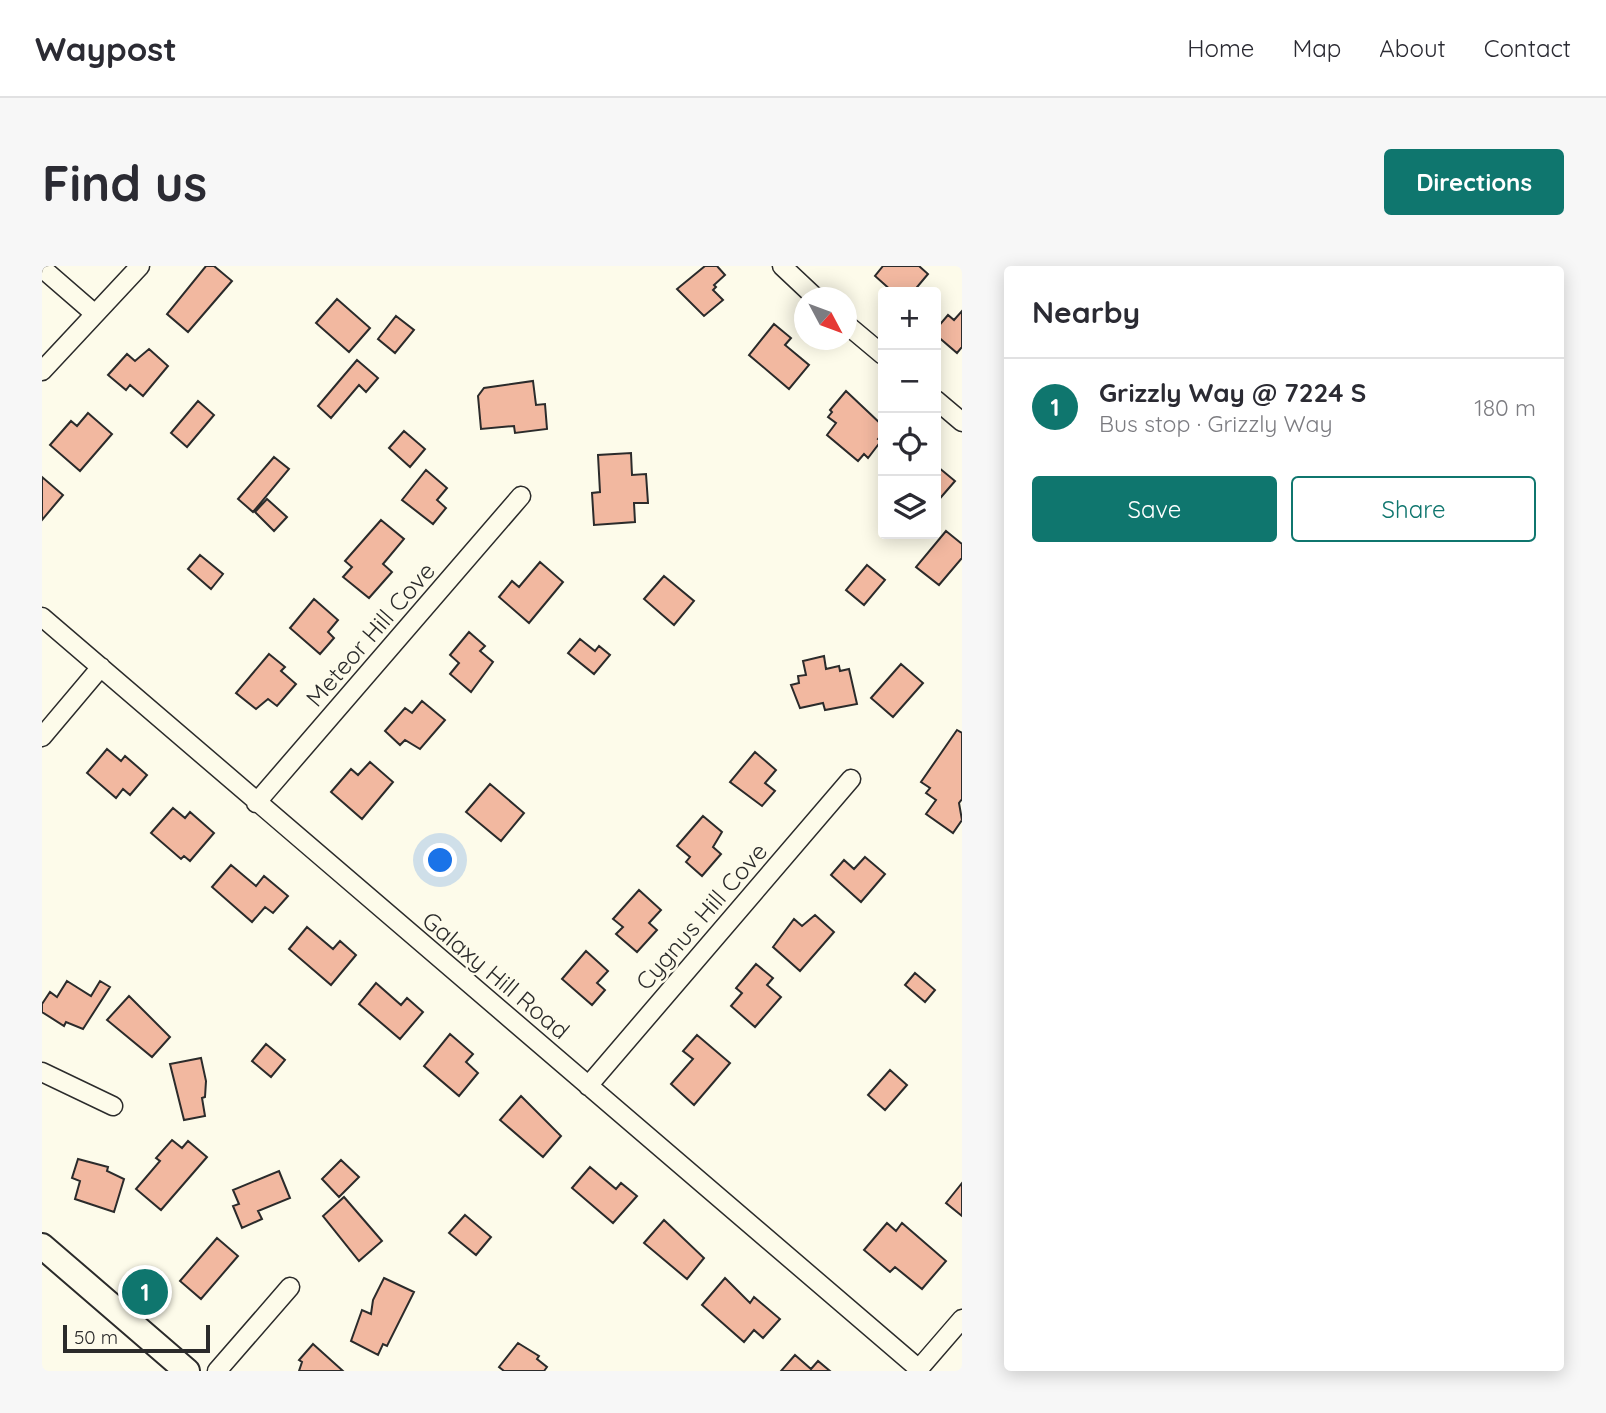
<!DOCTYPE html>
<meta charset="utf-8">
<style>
:root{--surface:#fff;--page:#f7f7f7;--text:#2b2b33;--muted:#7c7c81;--line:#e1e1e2;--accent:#0f766e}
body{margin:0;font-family:Quicksand,sans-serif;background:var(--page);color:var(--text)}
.controls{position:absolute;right:21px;top:21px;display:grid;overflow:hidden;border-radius:7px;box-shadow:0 4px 18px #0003}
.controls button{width:63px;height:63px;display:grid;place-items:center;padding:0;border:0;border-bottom:2px solid var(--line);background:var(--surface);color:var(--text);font:35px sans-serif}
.compass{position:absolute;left:752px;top:21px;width:63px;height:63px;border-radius:50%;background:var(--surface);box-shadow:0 4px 18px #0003;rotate:131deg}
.scale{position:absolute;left:21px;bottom:18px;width:147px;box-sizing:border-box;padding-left:7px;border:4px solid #2b2b2b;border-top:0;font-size:19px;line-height:24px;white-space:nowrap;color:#2b2b2b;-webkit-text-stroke:5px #fdfbea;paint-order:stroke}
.you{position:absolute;left:399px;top:595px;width:24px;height:24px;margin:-18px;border:5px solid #fff;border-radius:50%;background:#1a73e8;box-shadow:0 0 0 10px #1a73e833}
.badge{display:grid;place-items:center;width:46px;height:46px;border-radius:50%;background:var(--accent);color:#fff;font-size:23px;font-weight:700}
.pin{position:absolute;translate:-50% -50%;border:4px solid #fff;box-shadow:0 2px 7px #0006}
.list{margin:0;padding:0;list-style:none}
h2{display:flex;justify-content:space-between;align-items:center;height:91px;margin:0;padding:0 28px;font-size:30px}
h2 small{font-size:23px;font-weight:400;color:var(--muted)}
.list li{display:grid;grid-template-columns:46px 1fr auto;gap:21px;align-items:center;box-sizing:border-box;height:98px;padding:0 28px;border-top:2px solid var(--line)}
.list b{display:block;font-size:26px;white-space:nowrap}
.list p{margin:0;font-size:23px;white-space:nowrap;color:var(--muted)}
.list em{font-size:23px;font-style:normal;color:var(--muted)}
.actions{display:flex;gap:14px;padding:21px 28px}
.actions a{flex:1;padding:16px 0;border:2px solid var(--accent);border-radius:7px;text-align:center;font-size:24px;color:var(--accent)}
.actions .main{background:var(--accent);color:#fff}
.icon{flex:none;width:38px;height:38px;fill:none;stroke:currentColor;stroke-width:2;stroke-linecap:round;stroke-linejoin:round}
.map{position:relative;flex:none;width:920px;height:1105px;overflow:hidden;border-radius:7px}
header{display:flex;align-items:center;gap:42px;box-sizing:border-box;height:98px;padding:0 35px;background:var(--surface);border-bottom:2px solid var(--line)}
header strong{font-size:33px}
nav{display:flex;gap:38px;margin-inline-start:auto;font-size:24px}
.intro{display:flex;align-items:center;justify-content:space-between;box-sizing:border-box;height:168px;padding:0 42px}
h1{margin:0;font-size:49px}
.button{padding:18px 32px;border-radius:7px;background:var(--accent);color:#fff;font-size:24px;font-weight:700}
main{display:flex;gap:42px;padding:0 42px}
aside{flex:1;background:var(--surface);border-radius:7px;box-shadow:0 4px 18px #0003}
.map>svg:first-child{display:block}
.building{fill:#f2b8a0;stroke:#2b2b2b;stroke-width:2}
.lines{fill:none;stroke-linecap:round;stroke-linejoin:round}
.street-casing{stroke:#2b2b2b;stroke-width:21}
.secondary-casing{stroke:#2b2b2b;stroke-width:28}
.street{stroke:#fdfbea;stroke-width:18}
.secondary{stroke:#fdfbea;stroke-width:24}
.labels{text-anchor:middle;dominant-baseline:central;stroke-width:5;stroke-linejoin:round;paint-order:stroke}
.street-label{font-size:24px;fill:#2b2b2b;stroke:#fdfbea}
</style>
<header>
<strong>Waypost</strong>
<nav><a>Home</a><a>Map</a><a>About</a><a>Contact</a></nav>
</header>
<div class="intro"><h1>Find us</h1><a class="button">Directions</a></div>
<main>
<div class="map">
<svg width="920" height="1105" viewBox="0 0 920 1105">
<rect width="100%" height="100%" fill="#fdfbea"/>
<path class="building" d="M164 0H172L190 15 146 66 125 48Z
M663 0H675L683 9 672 19 674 21 671 24 681 34 662 50 635 23Z
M841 0H877L886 8 871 26H851L833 10Z
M295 33 328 62 307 86 274 57Z
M920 45V81L915 87 894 69V63L906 49 912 54Z
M354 50 372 64 353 87 336 73Z
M732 58 749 72 743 79 767 99 747 123 707 89Z
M107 83 126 100 101 130 88 119 84 124 66 109 85 88 93 95Z
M315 94 336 112 324 126 317 119 289 152 276 140Z
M491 115 494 139 503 138 505 163 473 167 472 160 439 163 436 130 442 122Z
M804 125 841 160V167L836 173 839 175 826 192 822 188 816 195 785 169 794 157 786 151 790 146 788 144Z
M156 135 172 149 145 181 129 167Z
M46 147 70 168 38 205 8 179 29 155 35 160Z
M362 165 383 183 368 201 347 182Z
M589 187 590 209 604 208 606 237H592L593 256 552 259 550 227 558 226 556 189Z
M232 191 247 203 211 246 196 233Z
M896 201 913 215 894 237V204Z
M384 204 405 222 395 234 404 242 391 258 360 234Z
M0 211 21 229 0 254Z
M225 233 245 251 232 265 213 246Z
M339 254 362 273 341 298 350 306 327 332 301 311 310 301 303 295Z
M904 265 920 278V292L897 319 874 301Z
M158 289 181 308 169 323 146 303Z
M498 296 521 316 487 357 457 331 470 315 477 321Z
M825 299 843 314 822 339 804 324Z
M622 310 652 335 632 359 602 333Z
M272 333 296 354 286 366 292 372 278 388 248 362Z
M427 366 443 380 438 385 451 396 429 426 408 408 417 397 408 389Z
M538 373 553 385 557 380 568 389 552 408 526 387Z
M227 388 243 401 239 405 254 418 235 440 226 433 214 443 194 427Z
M782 390 784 403 797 400 798 405 807 403 815 438 783 444 781 437 758 442 749 419 757 417 756 410 764 409 761 395Z
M859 398 881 417 851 451 829 432Z
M380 435 403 454 378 483 363 474 358 479 343 465 363 442 370 447Z
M915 464 920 467V533L917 537 920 554 911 567 884 548 894 534 884 527 888 522 879 516Z
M65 483 79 495 83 490 105 509 88 529 81 523 74 532 45 507Z
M713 486 734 504 723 517 733 525 720 540 688 516Z
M328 496 351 516 320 553 289 526 309 503 316 509Z
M448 518 482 547 459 575 424 546Z
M131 542 143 552 148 546 172 567 148 595 142 590 139 593 109 567Z
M661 550 680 566 671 581 679 588 660 610 644 596 648 591 635 580Z
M823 591 843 608 819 636 789 609 802 594 812 603Z
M189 599 214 620 222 610 246 630 231 647 223 641 210 656 170 621Z
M597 624 619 644 607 657 615 664 595 686 574 668 581 661 571 653Z
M773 649 792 666 758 705 731 681 752 653 760 660Z
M265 661 291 683 298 675 314 689 289 719 247 683Z
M544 685 566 705 555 717 563 724 550 739 520 713Z
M714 698 731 712 725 719 739 731 713 761 689 740 700 727 694 722Z
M873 707 893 724 883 736 863 719Z
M25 715 49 730 58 715 68 721 41 763 24 756 22 760 0 746V738L8 726 15 731Z
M334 717 359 739 365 732 381 746 358 773 317 738Z
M87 730 128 771 110 791 65 754Z
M408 768 431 788 424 796 436 807 417 830 382 800Z
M655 769 688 797 652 839 629 818 651 793 641 785Z
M224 778 243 794 229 811 210 795Z
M159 792 164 815 163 831 160 832 163 850 142 854 128 798Z
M848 804 865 819 843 844 826 829Z
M479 830 519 870 501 891 458 854Z
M130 874 140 882 146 875 165 891 119 944 94 923 118 895 114 892Z
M36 893 66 901 65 905 82 913 72 946 33 933 38 915 30 912Z
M299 894 317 911 297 931 280 913Z
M548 901 574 923 579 917 595 930 571 957 530 922Z
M237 905 248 932 216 945 220 953 200 962 191 940 197 938 191 924Z
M920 917V950L904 937Z
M302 931 340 975 317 995 281 950Z
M423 949 449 971 434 989 407 967Z
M622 954 662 992 645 1013 602 977Z
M845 957 854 965 860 957 904 995 880 1023 853 1001 848 1006 822 984Z
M175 972 196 990 159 1033 138 1015Z
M342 1012 372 1026 345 1080 341 1078 336 1089 309 1075 320 1044 329 1048 331 1034Z
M683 1012 708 1037 712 1031 738 1053 721 1072 712 1064 702 1076 660 1039Z
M476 1077 497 1090 495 1093 505 1101 502 1105H462L457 1101Z
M271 1078 301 1105H257L260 1096 257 1094Z
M753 1089 769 1103 776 1095 788 1105H739Z"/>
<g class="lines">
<g class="street-casing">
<path id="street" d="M740 0 774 32
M0 2 53 48
M804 58 841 89
M0 105 98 0
M894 134 920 156
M0 351 877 1103
M0 471 59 401
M214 537 479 230
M0 806 71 840
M546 820 809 513
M175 1105 248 1021
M875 1105 920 1053"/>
</g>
<g class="secondary-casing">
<path id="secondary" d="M0 980 145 1105"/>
</g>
<use href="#street" class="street"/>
<use href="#secondary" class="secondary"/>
</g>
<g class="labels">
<g class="street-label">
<text transform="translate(328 368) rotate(-49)">Meteor Hill Cove</text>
<text transform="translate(659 650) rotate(-49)">Cygnus Hill Cove</text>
<text transform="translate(454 709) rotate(40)">Galaxy Hill Road</text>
</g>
</g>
</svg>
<div class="controls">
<button>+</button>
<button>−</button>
<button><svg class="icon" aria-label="locate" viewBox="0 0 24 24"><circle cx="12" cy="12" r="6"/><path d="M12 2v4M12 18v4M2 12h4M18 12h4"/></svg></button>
<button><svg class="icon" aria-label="layers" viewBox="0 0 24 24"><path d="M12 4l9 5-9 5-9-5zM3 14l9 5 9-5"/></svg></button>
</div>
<svg class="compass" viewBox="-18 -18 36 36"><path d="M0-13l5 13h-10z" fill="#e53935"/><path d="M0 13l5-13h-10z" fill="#7c7c81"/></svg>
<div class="scale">50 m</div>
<div class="you"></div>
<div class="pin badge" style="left:103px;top:1026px">1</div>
</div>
<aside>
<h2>Nearby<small></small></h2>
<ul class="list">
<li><span class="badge">1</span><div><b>Grizzly Way @ 7224 S</b><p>Bus stop · Grizzly Way</p></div><em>180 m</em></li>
</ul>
<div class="actions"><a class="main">Save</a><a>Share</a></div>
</aside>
</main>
